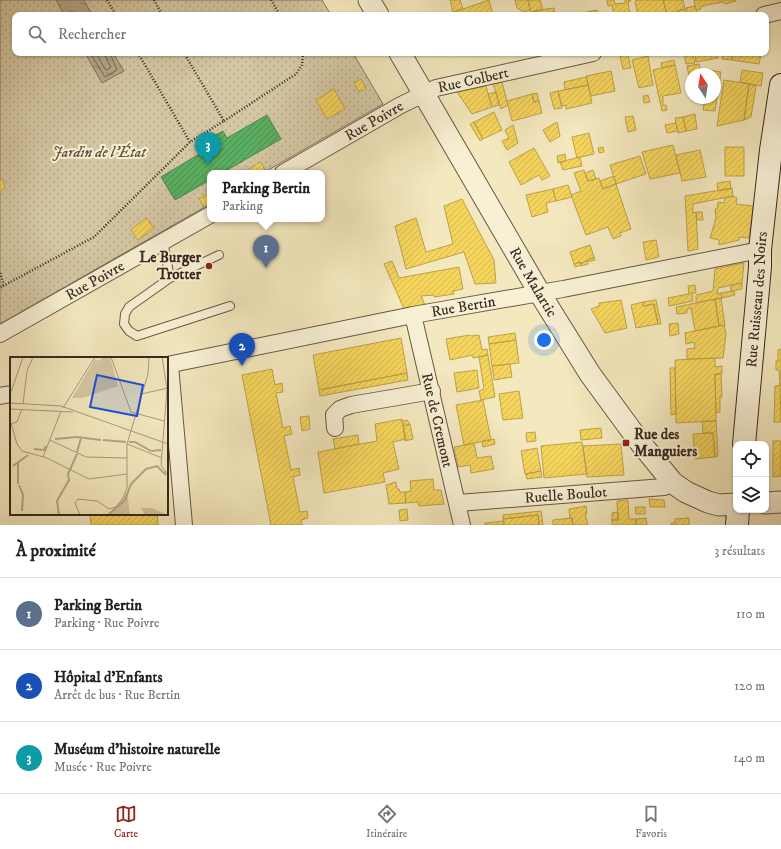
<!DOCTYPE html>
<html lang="fr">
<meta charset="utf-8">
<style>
:root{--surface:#fff;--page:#f6f6f6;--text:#202124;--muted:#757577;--line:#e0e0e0;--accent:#8f2418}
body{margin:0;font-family:"IM FELL DW Pica",serif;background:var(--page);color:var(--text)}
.controls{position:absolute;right:12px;bottom:12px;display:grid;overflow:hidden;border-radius:8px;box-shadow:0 1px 3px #0004}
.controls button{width:36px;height:36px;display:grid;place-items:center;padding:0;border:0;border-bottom:1px solid var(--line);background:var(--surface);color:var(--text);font:20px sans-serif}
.compass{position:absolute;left:685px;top:68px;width:36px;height:36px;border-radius:50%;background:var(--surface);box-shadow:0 1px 3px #0004;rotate:348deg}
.you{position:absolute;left:544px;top:340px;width:14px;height:14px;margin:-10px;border:3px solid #fff;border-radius:50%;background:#1a73e8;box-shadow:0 0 0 6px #1a73e833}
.badge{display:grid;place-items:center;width:26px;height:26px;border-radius:50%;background:var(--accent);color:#fff;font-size:13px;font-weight:700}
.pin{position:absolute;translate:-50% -33px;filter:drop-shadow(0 1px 2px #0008)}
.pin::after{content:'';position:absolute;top:21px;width:14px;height:12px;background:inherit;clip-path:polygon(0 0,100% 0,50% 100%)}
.popup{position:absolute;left:207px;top:170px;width:118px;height:52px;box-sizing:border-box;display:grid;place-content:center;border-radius:8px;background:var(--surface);filter:drop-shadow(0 1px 3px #0005);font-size:13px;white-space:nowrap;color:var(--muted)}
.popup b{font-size:15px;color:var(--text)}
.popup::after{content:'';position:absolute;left:50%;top:100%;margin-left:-8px;border:8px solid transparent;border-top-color:var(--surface)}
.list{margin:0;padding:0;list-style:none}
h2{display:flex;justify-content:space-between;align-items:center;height:52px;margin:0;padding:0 16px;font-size:17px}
h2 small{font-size:13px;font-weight:400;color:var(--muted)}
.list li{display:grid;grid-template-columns:26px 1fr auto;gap:12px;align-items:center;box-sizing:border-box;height:72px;padding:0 16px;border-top:1px solid var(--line)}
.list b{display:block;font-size:15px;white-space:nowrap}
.list p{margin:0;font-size:13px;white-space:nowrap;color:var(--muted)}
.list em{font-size:13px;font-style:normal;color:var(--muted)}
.icon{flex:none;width:22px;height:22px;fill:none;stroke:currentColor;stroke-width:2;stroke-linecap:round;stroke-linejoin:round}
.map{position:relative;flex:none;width:781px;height:525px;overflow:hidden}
.search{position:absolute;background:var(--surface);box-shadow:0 1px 3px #0004;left:12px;right:12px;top:12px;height:44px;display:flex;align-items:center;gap:10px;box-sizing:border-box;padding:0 14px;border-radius:8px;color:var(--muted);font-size:15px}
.sheet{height:268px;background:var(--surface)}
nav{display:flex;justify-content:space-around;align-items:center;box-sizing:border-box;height:56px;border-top:1px solid var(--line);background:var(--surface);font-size:11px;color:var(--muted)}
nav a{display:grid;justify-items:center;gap:2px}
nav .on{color:var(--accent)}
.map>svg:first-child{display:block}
.park{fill:url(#park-dots);stroke:#857860}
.water{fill:url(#water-ripples);stroke:#81745e}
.homes{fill:url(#homes-hatch);stroke:#bca149}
.public{fill:url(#public-hatch);stroke:#4f864d}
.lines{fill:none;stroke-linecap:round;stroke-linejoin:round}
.shore{stroke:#746853;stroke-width:1}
.service-casing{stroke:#665846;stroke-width:10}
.minor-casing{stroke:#665846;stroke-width:18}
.tertiary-casing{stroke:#665846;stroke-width:23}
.secondary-casing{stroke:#36281e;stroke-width:24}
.path{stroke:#36281e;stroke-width:2.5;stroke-dasharray:1 2;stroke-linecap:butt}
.service{stroke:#f8f0d5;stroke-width:8}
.minor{stroke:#f8f0d5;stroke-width:16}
.tertiary{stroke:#f8f0d5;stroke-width:21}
.secondary{stroke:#f8f0d5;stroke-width:22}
.poi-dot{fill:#8f2418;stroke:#f8f0d5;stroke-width:1.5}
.labels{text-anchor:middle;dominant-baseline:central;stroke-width:4;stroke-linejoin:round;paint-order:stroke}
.street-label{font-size:15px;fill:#36281e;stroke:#f8f0d5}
.park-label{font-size:15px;font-style:italic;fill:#5e503f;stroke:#f8f0d5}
.poi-label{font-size:15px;font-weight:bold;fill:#36281e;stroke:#f8f0d5;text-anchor:end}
.inset-river{fill:none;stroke:#b3a788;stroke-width:2}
.inset-road{fill:none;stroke:#a89b7e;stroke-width:1}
.view{fill:#1d4ed8;fill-opacity:0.15;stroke:#1d4ed8;stroke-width:2}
.inset-edge{fill:none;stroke:#36281e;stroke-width:2}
</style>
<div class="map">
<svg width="781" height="525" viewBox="0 0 781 525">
<defs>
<pattern id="park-dots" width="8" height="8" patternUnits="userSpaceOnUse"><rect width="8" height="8" fill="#d4c7a3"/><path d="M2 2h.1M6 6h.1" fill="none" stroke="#b7ab8c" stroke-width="1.8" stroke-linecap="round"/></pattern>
<pattern id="water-ripples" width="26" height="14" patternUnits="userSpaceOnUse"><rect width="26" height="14" fill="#b3a788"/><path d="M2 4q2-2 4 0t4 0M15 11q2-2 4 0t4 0" fill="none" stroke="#92886f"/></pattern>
<pattern id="homes-hatch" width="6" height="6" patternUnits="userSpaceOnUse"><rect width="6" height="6" fill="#f6d55c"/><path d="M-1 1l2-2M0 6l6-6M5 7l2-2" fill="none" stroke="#d4b750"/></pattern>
<pattern id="public-hatch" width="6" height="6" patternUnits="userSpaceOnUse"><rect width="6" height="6" fill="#5aae61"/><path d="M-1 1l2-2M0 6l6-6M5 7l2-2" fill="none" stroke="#4b8e4f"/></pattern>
</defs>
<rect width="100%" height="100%" fill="#f4e8be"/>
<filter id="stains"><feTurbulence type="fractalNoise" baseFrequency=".005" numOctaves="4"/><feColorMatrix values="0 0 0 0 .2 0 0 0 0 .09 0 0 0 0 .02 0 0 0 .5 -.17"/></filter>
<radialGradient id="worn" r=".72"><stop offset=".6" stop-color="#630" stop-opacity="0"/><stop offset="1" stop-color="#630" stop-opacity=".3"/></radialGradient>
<path class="park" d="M0 0H322L331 15H15V53H353L383 104 263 173H210V204L0 324Z"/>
<path class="water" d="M56 0H84L92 15H64Z
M85 53H113L124 71 102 83Z"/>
<path class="homes" d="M450 0H460L463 9 453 12Z
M489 0 493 15H445L463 9Z
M515 0H528L530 10 524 12 517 8Z
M532 0H540L543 10 531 12 528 1Z
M607 0H614L615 4 625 3V0H630L631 1 628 2 630 15H614L612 5 608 6Z
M639 0H663L667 15H638L635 1Z
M663 0H683L685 9 677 11 678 14 667 15Z
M694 0H736V1L725 4 723 2 707 5 700 7 701 9 696 10Z
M695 6 698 15H688L686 8Z
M554 8 555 15H535L534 11Z
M685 9V12L678 14 677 11Z
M597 10 598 15H572Z
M684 53H692L695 63 686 64Z
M695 53H717L718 58 696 62Z
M723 53H732V60L722 59Z
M732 53H761L759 64 732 60Z
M628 55 631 68 623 69 620 56Z
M648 56 653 85 639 88 632 60Z
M674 60 675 65 662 68 661 63Z
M699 64 701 74H691V76H689L687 66Z
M675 65 681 93 663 96V105H666L667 110 662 111 653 70Z
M709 70 721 72 715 111 703 110 705 98H715V74H708Z
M742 70 763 73 761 86 740 82Z
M611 71 615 91 591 96 586 76Z
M586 77 588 85 565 90 564 82Z
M361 79 366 89 359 92 354 83Z
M724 80 749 84 744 120 717 126Z
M502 82 508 105 501 109 493 84Z
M749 84 756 86 751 117 744 120Z
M588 85 592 103 566 109V105L562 106 558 91Z
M486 86 492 107 472 114 457 92Z
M334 89 345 109 327 119 316 100Z
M558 91 562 108 554 109 550 93Z
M496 92 499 105 492 107 488 94Z
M537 93 539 101 534 102 532 94Z
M532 94 534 102 539 101 542 113 512 121 507 101Z
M648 95 650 102 644 103 643 96Z
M494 112 502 130 483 139 474 122Z
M695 114 697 129 686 131 683 117Z
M633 116 636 130 628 132 625 117Z
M683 117 686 131 678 133 675 118Z
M474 122 483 139 480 141 470 124Z
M557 122 560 136 550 142 543 130Z
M676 123 678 131 667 133 665 125Z
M513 125 518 143 507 150 502 141 509 138 505 130Z
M589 133 594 154 577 158 572 137Z
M673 145 680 173 650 179 642 152Z
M603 147 604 152 599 153 598 148Z
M725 147H744V176H725Z
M534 148 550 176 542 180 539 175 521 185 509 162Z
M700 150 706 177 682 181 676 155Z
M565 154 566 161 558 163 557 156Z
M640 156 646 174 616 184 610 165Z
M580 157 582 166 563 170 560 162Z
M261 162 265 170 259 173H242Z
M584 170 588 181 599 178 603 189 616 184 631 229 620 233 621 236 613 239 608 227 586 235 571 195 581 191 574 173Z
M593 170 596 179 588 181 585 173Z
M614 176 616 184 603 189 600 181Z
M0 179 3 180 5 187 0 192Z
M730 181 731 189 718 191 717 183Z
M568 185 572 197 556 201 553 189Z
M732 188 733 196 693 204V213L696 212 698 249 688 251 685 196Z
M553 189 556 201 546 203 548 212 532 217 526 195Z
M210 192V203L204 207 199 199Z
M733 196 737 198 736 204 753 206 749 238 739 237V240L719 245V240L710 238 716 218 715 209H717L718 202 724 203 725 198Z
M462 199 494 260 496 283 475 284 464 252 406 269 395 226 416 218 426 252 453 244 444 206Z
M696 212H702L703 220H697Z
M146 218 154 228 138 240 131 230Z
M656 240 659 257 646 260 643 242Z
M590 245 594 257 580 264V262L574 264 570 252Z
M594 257 595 260 587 262 588 264 581 266V265L575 267 574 264 580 262V264Z
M392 261 399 278 459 267 463 289 453 291 454 294 434 297V295L421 296 425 305 405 311 384 264Z
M744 263 742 283 718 288 717 294 721 293 722 298 696 303V295L713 291 715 269Z
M742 283V289L731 291V285Z
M695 285 696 293H692L693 301 669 306 668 298 689 294 688 286Z
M734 291 735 295 722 298 721 293Z
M721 298 725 325 719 326 715 299Z
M715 299 719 326 695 331 691 308 687 309V313L677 314 676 307Z
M621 300 627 328 605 333 591 309 599 306V303Z
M656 300 661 324H658L654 304 643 306V302Z
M643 302V306L654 304 658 324 636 328 631 305Z
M678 323 679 334 670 336 669 324Z
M724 325 726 334 723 358 687 359V349L695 348 694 342 686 344 685 333Z
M515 333 516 340 489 344 488 337Z
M470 335 471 336 479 335 482 350 487 349 488 355 473 358V355L450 360 446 339Z
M401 338 407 373 319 390 313 355Z
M516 340 519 363 492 366 489 344Z
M781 349V385H780L779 370H776V361H778V350Z
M488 355 495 397 481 400 479 391 484 389 479 357Z
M715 358V367L722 366V374H715L716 421 676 423 675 360Z
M510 364 512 377 494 380 492 366Z
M670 368H675L676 414 671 415Z
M272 369 275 385 282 383 283 392 276 393 283 428 290 426 292 434 284 436 291 470 299 468 300 475 293 477 300 512 307 511 308 518 301 520 302 525H271L242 375Z
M477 370 479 388 457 392 454 373Z
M407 373 408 380 320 396 319 390Z
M715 374H721L722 397H720V412L716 413Z
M780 385 781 422H774L775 386Z
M519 391 523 418 503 420 499 394Z
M483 400 491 440 464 445 456 405Z
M309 416 310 429 302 431 300 417Z
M402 419 406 439 393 442 399 469 383 473 385 482 324 493 318 452 377 441 375 424Z
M407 420 410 424 403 426 402 421Z
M702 421H716L718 456 715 457 713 433H703Z
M410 424 413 439 405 441 403 426Z
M601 428 602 438 581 440 580 430Z
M535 432 536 441 527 442 526 433Z
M713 433 715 457 695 459 693 434Z
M358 435 359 444 335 449 333 439Z
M494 439 495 444 483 447 482 441Z
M773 441H781V476L773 477Z
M582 442 587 474 544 478 541 446Z
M474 443 477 458 491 456 494 469 471 473 470 465 458 467 454 447Z
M621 444 624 475 587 477 583 446Z
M537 448 541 471 525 474 521 451Z
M541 471 542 477 527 479 526 474Z
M433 479 434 490H441L444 504 419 506 418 502 406 503 405 492 411 491 410 481Z
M396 482 397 489H399L400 492H405L406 503 389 504 386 485Z
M649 499 664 500 665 507H650Z
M628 500 629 519H636V525H612V520H618L617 501Z
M586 506 587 514H585L588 525H573L572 518H570L569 509Z
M635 507H645V514H636Z
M407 509 408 520 400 521 399 510Z
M541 511 543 525H539L538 515 503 519V515Z
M618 512V520H612V513Z
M90 514H157L158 525H91Z
M538 515 539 525H504L503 519Z
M572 518 573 525H553V520Z
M646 518 647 525H636V519Z
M689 518V525H671V523H675V519Z
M504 521V525H485V523Z"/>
<path class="public" d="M267 115 281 139 222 173H210V180L175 200 161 177 201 153 197 145 223 131 227 138Z"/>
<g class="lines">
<path class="shore" d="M90 53 105 77 117 70 110 53
M96 53 105 69 107 70 111 67 106 58 105 53"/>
<g class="service-casing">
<path id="service" d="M163 241 170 278
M219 255 170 278 129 307 125 314 124 324 129 331 137 336 230 306"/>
</g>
<g class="minor-casing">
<g id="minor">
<path d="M764 15 781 11"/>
<path id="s1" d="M283 173 401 105 436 88 593 53"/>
<path id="s2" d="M413 315 462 525"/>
<path id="s3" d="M0 334 210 215"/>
<path id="s4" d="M167 365 413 315 563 289 760 250"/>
<path d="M170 365 184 525"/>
<path d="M0 396 11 394"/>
<path d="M335 428 334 415 340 409 351 405 432 391"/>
<path id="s5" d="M458 503 664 487 673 483"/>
</g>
</g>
<g class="tertiary-casing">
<g id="tertiary">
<path d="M369 0 378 15"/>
<path id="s6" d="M400 53 539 292 590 374 639 441 673 483 686 492 708 502 719 505 736 504"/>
<path d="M766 503 781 502"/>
</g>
</g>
<g class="secondary-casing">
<g id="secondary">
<path id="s7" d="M744 444 760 267V250L771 150 781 85"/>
<path d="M737 525 738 510"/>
</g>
</g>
<path class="path" d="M107 0 116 15
M154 0 162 15
M271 0 280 15
M138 53 190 142 224 121 184 53
M224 121 296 74 302 65 303 53
M0 273 3 282V286L0 288
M3 286 94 237 190 142"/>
<use href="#service" class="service"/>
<use href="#minor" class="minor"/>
<use href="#tertiary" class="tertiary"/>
<use href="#secondary" class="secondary"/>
</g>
<g class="poi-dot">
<circle cx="209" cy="266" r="4"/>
<rect x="622" y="439" width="8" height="8" rx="2"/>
</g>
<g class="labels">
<g class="street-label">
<text stroke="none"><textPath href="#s1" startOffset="213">Rue Colbert</textPath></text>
<text stroke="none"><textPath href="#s1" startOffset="105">Rue Poivre</textPath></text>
<text stroke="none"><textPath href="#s3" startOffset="109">Rue Poivre</textPath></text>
<text stroke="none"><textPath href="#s6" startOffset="265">Rue Malartic</textPath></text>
<text stroke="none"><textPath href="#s7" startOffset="145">Rue Ruisseau des Noirs</textPath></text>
<text stroke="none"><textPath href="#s4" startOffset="302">Rue Bertin</textPath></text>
<text stroke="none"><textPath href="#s2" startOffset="108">Rue de Cremont</textPath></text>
<text stroke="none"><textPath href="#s5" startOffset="108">Ruelle Boulot</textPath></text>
</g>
<g class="park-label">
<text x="99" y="152">Jardin de l'État</text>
</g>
<g class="poi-label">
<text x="201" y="257">Le Burger<tspan x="201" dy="17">Trotter</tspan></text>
<text x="634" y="434" text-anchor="start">Rue des<tspan x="634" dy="17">Manguiers</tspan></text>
</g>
</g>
<g transform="translate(10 357)">
<rect width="158" height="158" fill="#f4e8be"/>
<path d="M117 135 120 158H95L106 152ZM131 151H142L158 158H135Z" fill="#d4c7a3"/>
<path d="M100 0 108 29 73 41H62L85 2 89 4 92 1Z" fill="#d4c7a3"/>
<path class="inset-river" d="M45 82 67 80 91 83M93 83 116 85M119 85H125L141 94 151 93M24 92 34 93 36 89M67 95 71 81M8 105V127M3 109 18 98M9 128 13 138 12 154M49 158 47 144 59 123 58 117 67 97M98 158 115 143 121 127 136 112 147 109 156 118"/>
<path class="inset-road" d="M101 0 121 55 154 64M139 0 138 17 117 87 152 101M152 0 157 32 151 108 158 118M131 37 158 31M0 38 13 0M0 46 51 49 158 87M13 47 17 14 23 0M53 51 85 0M0 52 63 55M1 66 7 87 12 94 37 101 79 122 117 117M0 67 7 65 12 52M40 83 76 100 117 101M33 100 51 54M70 158 65 146 68 142 87 144 99 152 106 150 113 141 117 131V87"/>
<path class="view" d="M87 18 133 28 127 59 80 50Z"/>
<rect width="158" height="158" class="inset-edge"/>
</g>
<rect width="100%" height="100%" filter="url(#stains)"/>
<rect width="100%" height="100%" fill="url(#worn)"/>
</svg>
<div class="controls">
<button><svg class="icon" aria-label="locate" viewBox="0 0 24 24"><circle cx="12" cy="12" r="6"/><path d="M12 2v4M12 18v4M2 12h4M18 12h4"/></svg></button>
<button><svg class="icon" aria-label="layers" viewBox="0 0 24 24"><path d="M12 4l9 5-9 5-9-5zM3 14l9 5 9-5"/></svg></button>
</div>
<svg class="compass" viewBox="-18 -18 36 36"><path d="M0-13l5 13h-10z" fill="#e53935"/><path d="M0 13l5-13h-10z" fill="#757577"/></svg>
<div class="you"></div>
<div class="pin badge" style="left:266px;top:268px;background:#5c6f8a">1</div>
<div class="popup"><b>Parking Bertin</b>Parking</div>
<div class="pin badge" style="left:242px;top:366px;background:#1a4fb4">2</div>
<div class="pin badge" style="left:208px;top:165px;background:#0f9aa8">3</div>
<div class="search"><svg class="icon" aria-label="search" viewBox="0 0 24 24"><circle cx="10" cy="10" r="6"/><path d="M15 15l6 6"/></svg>Rechercher</div>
</div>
<section class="sheet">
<h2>À proximité<small>3 résultats</small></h2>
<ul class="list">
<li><span class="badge" style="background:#5c6f8a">1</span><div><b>Parking Bertin</b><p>Parking · Rue Poivre</p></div><em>110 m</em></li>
<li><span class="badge" style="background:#1a4fb4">2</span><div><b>Hôpital d'Enfants</b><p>Arrêt de bus · Rue Bertin</p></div><em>120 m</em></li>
<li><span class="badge" style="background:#0f9aa8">3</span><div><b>Muséum d'histoire naturelle</b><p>Musée · Rue Poivre</p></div><em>140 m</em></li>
</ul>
</section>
<nav>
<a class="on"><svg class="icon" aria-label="map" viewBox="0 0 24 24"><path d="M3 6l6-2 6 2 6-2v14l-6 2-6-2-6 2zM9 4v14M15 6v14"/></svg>Carte</a>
<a><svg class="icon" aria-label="directions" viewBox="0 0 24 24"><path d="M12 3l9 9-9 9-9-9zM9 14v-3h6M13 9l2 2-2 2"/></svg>Itinéraire</a>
<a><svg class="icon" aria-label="saved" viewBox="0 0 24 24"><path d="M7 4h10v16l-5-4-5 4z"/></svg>Favoris</a>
</nav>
